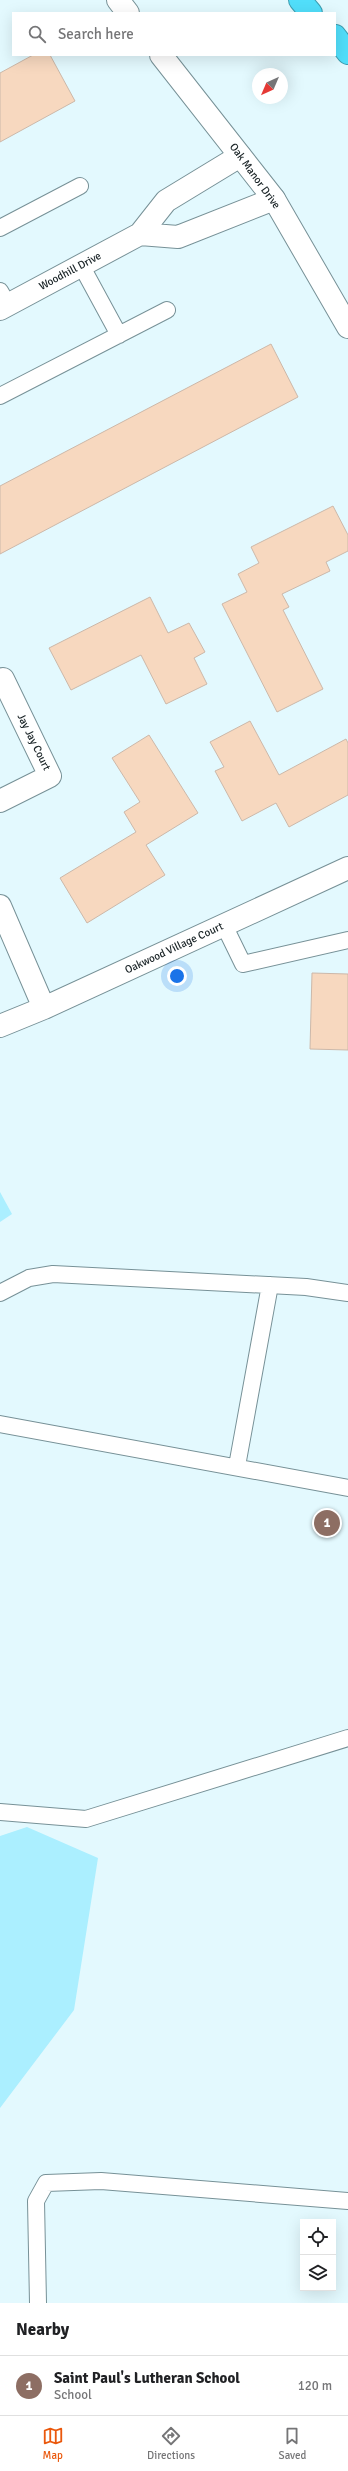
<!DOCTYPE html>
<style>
:root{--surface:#fff;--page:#f6f6f6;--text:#202124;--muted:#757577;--line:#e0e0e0;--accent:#ea580c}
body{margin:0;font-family:Signika,sans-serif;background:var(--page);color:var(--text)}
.controls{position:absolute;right:12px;bottom:12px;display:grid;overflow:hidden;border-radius:0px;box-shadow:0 4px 16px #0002}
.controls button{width:36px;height:36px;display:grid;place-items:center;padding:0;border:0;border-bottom:1px solid var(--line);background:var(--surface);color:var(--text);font:20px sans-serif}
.compass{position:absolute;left:252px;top:68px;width:36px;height:36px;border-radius:50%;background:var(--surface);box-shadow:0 4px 16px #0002;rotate:224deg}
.you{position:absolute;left:177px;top:976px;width:14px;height:14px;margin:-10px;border:3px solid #fff;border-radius:50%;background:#1a73e8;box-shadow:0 0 0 6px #1a73e833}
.badge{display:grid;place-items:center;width:26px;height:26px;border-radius:50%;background:var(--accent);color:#fff;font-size:13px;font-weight:700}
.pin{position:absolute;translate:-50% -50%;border:2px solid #fff;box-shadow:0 1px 4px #0006}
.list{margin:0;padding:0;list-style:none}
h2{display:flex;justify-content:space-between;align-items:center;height:52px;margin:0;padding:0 16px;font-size:17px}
h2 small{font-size:13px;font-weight:400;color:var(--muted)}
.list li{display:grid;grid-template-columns:26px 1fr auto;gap:12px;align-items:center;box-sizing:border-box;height:60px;padding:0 16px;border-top:1px solid var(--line)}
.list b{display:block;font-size:15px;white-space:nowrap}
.list p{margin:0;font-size:13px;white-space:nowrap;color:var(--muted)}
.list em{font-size:13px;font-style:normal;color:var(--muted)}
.icon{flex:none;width:22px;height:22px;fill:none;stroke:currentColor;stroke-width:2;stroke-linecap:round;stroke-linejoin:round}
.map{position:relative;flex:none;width:348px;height:2303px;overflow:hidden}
.search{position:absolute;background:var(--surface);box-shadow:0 4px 16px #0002;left:12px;right:12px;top:12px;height:44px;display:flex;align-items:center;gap:10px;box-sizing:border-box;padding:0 14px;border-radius:0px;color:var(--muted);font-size:15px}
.sheet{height:112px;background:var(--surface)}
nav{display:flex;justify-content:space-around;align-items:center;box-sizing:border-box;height:56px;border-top:1px solid var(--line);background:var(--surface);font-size:11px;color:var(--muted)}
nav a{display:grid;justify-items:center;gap:2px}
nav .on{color:var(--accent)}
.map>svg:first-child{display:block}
.green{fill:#abefff}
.building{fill:#f7d8bf;stroke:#ccb8a9}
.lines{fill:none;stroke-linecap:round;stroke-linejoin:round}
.service-casing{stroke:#779197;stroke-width:18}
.minor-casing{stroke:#779197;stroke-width:24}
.tertiary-casing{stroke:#779197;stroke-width:24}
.motorway-casing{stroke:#3d9caf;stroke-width:24}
.service{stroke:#fff;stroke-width:16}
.minor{stroke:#fff;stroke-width:22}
.tertiary{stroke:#fff;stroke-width:22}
.motorway{stroke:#51defa;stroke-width:22}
.labels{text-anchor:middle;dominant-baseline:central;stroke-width:3;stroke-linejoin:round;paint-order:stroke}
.street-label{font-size:11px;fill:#182225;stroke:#fff}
</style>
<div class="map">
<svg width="348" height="2303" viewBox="0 0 348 2303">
<rect width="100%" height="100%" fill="#e3f9fe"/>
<path class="green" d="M0 1192 12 1214 0 1222Z
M27 1827 98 1858 74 2010 0 2108V1836Z"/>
<path class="building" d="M33 55H50L75 101 0 142V73Z
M271 344 298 397 0 554V486Z
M333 506 348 535V551L326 562 330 571 282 594 289 607 283 610 323 689 277 712 222 604 247 592 238 574 259 563 251 547Z
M150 597 168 633 189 623 205 652 194 658 207 684 166 704 141 655 71 690 49 648Z
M250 721 279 775 346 739 348 743V795L289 827 276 803 242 821 215 771 224 767 210 742Z
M149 735 198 813 146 845 165 875 87 923 60 878 136 832 124 812 140 802 112 758Z
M312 973 348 974V1050L310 1049Z"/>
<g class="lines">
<g class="service-casing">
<path id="service" d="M0 228 80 186
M81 265 119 335
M0 291 8 305
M0 396 167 310
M224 925 243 964 348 940
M0 1293 29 1278 53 1274 306 1287 348 1293
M0 1424 348 1488
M237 1466 270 1285
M0 1812 86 1819 348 1738
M38 2303 36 2201 46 2183 101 2181 348 2201"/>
</g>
<g class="minor-casing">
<path id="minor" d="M140 234 178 237 274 199
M0 309 140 234 166 201 240 156
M0 801 50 776 3 679
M0 906 44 1008
M0 1026 44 1008 348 868"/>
</g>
<g class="tertiary-casing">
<path id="tertiary" d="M118 0 128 13
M161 55 274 199 348 327"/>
</g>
<g class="motorway-casing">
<path id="motorway" d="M300 0 311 13
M335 36 348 53"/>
</g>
<use href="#service" class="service"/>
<use href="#minor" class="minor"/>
<use href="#tertiary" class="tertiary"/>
<use href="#motorway" class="motorway"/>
</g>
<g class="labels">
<g class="street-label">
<text transform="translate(255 176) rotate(54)">Oak Manor Drive</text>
<text transform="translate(70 271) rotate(-28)">Woodhill Drive</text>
<text transform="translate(34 742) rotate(64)">Jay Jay Court</text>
<text transform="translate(174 948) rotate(-25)">Oakwood Village Court</text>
</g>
</g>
</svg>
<div class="controls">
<button><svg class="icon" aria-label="locate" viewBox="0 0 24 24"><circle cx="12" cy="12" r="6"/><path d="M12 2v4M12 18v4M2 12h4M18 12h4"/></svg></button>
<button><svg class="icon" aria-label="layers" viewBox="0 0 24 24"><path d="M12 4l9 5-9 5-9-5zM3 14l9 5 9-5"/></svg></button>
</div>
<svg class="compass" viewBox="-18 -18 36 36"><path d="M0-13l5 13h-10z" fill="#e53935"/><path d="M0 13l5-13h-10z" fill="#757577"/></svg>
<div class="you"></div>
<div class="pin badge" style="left:327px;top:1523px;background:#8d6e63">1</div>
<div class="search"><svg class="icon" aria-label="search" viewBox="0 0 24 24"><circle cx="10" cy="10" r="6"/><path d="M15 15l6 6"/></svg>Search here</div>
</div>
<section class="sheet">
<h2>Nearby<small></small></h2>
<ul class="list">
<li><span class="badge" style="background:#8d6e63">1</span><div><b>Saint Paul's Lutheran School</b><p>School</p></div><em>120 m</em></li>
</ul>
</section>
<nav>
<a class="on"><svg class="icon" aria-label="map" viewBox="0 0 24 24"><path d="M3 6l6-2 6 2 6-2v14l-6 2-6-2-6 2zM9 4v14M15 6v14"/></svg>Map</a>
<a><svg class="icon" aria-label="directions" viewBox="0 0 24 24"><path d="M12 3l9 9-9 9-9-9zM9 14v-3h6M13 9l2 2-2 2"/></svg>Directions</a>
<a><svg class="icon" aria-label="saved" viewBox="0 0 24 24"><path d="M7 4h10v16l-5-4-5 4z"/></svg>Saved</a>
</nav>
